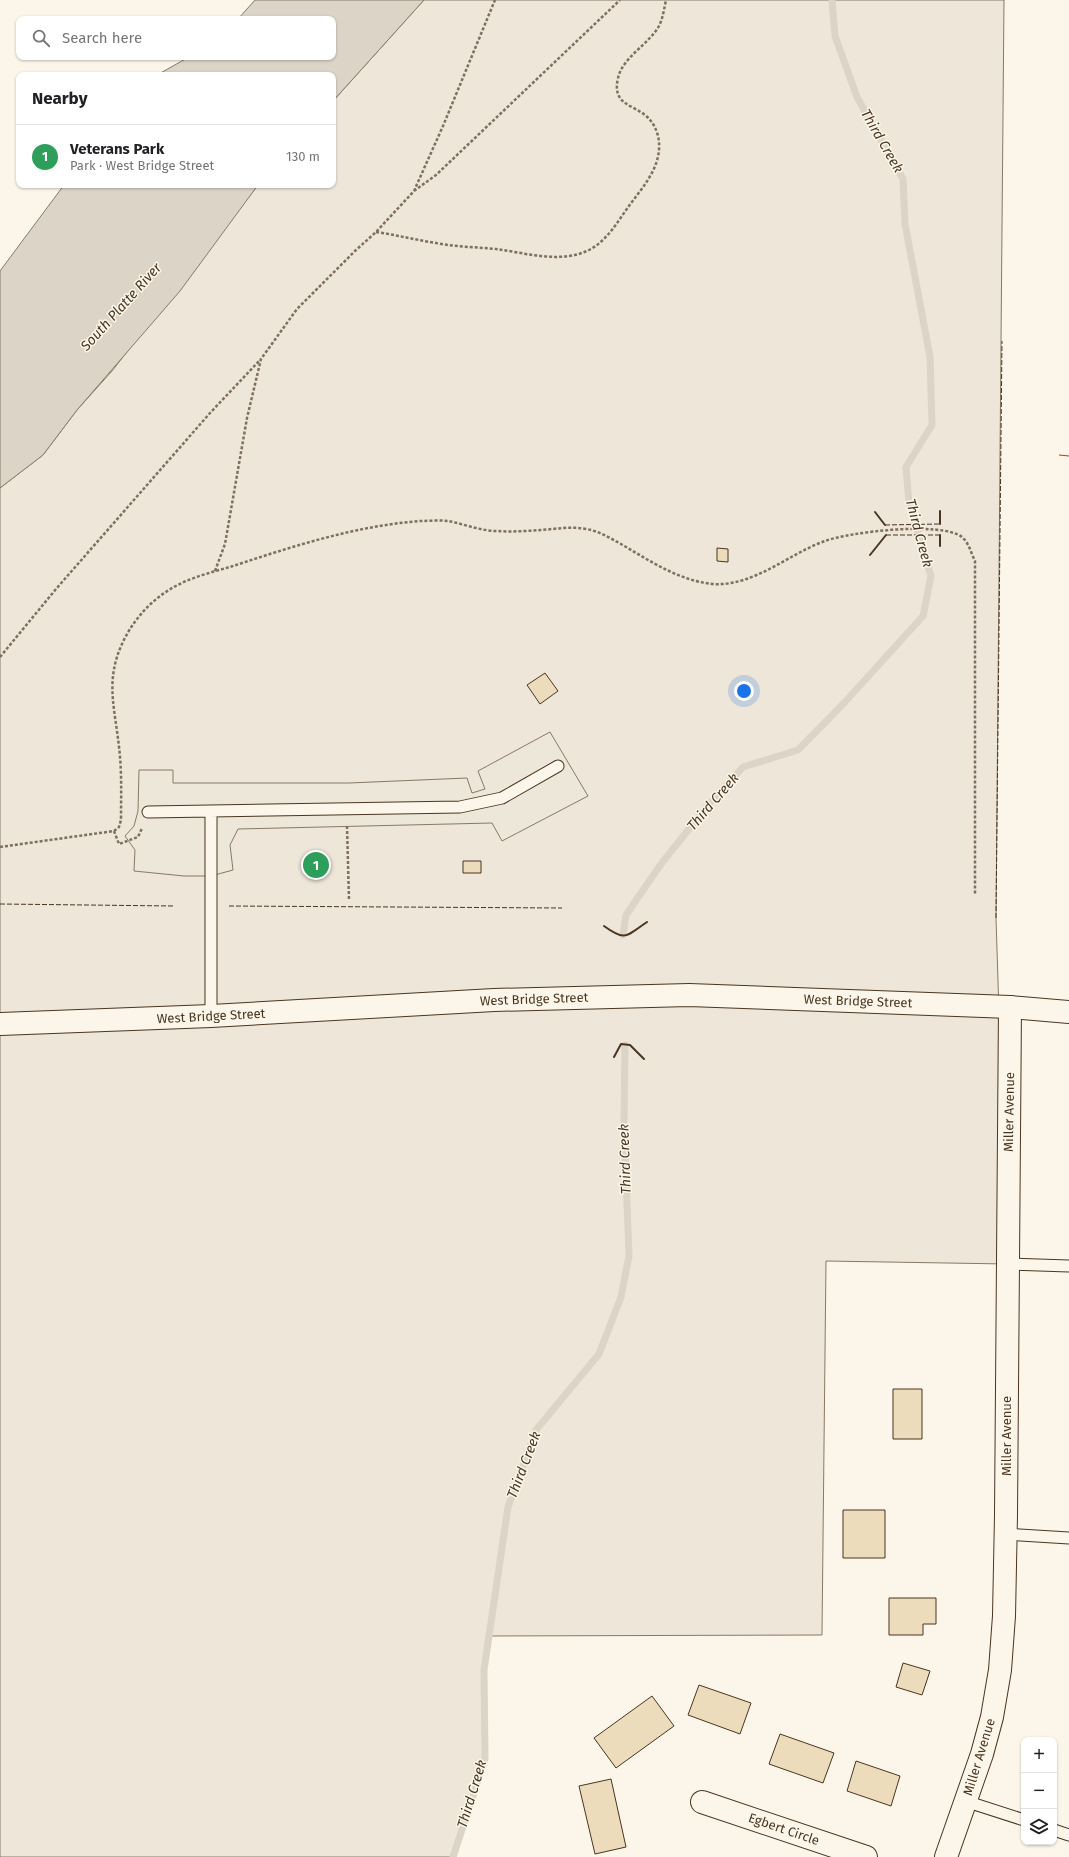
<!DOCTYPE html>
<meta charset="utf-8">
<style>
:root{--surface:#fff;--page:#f2f2f2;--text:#202124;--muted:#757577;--line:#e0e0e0;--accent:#c62828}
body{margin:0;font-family:"Fira Sans",sans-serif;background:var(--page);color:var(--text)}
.controls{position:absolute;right:12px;bottom:12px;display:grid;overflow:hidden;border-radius:8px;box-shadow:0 1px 3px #0004}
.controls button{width:36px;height:36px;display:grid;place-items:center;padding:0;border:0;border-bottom:1px solid var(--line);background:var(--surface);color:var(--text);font:20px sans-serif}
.you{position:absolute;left:744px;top:691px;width:14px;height:14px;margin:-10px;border:3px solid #fff;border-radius:50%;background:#1a73e8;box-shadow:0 0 0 6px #1a73e833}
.badge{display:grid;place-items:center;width:26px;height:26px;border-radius:50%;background:var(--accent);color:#fff;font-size:13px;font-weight:700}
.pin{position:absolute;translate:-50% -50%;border:2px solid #fff;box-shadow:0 1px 4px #0006}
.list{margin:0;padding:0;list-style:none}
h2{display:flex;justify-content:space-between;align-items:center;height:52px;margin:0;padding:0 16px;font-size:17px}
h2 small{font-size:13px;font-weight:400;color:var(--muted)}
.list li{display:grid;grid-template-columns:26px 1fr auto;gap:12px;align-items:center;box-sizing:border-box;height:64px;padding:0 16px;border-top:1px solid var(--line)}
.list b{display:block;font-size:15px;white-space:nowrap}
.list p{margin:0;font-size:13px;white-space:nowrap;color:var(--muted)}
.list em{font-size:13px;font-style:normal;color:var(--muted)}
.icon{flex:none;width:22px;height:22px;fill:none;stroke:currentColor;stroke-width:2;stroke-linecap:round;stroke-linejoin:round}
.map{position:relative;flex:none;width:1069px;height:1857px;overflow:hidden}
.search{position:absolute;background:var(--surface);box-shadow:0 1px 3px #0004;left:16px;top:16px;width:320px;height:44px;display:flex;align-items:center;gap:10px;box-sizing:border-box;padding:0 14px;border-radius:8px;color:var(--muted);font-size:15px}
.panel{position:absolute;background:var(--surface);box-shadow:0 1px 3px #0004;left:16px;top:72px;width:320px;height:116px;border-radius:8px}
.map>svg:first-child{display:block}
.green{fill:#ede6d9;stroke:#887966}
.parking{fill:#ede7d9;stroke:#887966}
.water{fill:#dcd4c6;stroke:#887966}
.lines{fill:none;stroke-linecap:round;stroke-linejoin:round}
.stream{stroke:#dcd4c6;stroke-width:7}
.building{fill:#ecdcbc;stroke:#4a3520}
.service-casing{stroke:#4a3520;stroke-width:13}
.minor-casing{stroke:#4a3520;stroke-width:24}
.primary-casing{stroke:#4a3520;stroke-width:24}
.path{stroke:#7f6f5c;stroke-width:2.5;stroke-dasharray:3 2;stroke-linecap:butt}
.service{stroke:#fbf6e9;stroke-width:11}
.minor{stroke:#fbf6e9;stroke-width:22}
.primary{stroke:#fbf6e9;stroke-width:22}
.fence{stroke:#4a3520;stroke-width:1;stroke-dasharray:5 2;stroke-linecap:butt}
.wall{stroke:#4a3520;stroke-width:2}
.power{stroke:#c62828;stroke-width:1;stroke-dasharray:14 3 2 3;stroke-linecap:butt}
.labels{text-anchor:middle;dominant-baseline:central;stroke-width:3;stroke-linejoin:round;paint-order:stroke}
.street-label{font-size:13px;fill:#4a3520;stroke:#fbf6e9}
.water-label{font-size:14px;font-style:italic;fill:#4a3520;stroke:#fbf6e9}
</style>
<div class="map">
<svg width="1069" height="1857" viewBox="0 0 1069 1857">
<rect width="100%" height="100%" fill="#fbf6e9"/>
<path class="green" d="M424 0H1004L996 918 1007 1264 826 1261 822 1635 489 1636 484 1670 485 1759 453 1857H0V488L43 455 77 410 112 371 258 185H333V101Z"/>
<path class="parking" d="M550 732 588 796 502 841 492 823 238 829 230 845 233 870 211 876H184L134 871 135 850 125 836 134 826 138 811 139 770H173V783H349L467 778 472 793 485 789 478 771Z"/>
<path class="water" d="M255 0H424L333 101V75H157L189 57H333V19H238Z
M64 185H258L180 291 77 410 43 455 0 488V271Z"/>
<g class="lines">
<path class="stream" d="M623 935 626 915 661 864 709 804 743 767 798 750 845 702 923 616 931 576 909 503 906 467 932 425 930 357 905 224 903 179 857 97 835 36 832 0
M453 1857 485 1759 484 1670 508 1507 536 1430 599 1354 621 1297 629 1256 624 1123 625 1045"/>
</g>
<path class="building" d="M717 548 728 549V562L717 561Z
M545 673 558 691 540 704 527 685Z
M463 861H481V873H463Z
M893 1389H922V1439H893Z
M843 1510H885V1558H843Z
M889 1598H936V1624H923V1635H889Z
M903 1663 930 1671 922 1695 896 1687Z
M699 1685 751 1703 740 1734 688 1715Z
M652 1696 674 1726 616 1768 594 1738Z
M780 1734 834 1753 823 1783 769 1764Z
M856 1761 900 1776 891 1806 847 1791Z
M611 1779 626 1847 595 1854 579 1786Z"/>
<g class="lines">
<g class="service-casing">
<path id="service" d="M148 812 460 807 502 798 558 766
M211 812V1016
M1007 1264 1069 1266
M1005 1534 1069 1538
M965 1801 1024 1820
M1054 1830 1069 1835"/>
</g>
<g class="minor-casing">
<path id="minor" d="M702 1802 866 1857
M946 1857 982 1754 992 1717 1000 1670 1004 1616 1006 1515 1010 1007"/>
</g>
<g class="primary-casing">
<path id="primary" d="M0 1024 211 1016 494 1000 689 995 1010 1007 1069 1012"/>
</g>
<path class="path" d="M414 191 436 175 620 0
M376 232C397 235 416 240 436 243 456 247 476 247 496 249 526 253 561 264 589 250 607 241 618 221 629 206 642 188 657 172 659 150 660 137 656 124 645 115 631 104 612 104 618 78 622 58 649 44 659 26 663 18 664 9 666 0
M215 571 225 544 247 418 261 359 297 309 356 250 376 232 414 191 443 126 495 0
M0 657 56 589 210 413 261 359
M347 826 349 900
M114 831 119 827 121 820C121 795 122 771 119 747 115 709 105 681 122 644 132 622 148 603 169 590 189 577 214 572 236 565 297 545 356 526 420 521 429 521 439 520 448 521 464 524 481 531 497 531 512 532 527 531 541 530 556 529 571 526 586 529 599 531 610 538 621 544 650 561 678 580 712 584 754 587 788 554 825 541 849 532 942 521 962 537 969 543 971 553 975 561V894
M114 831 119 844 138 837 142 828
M0 847 114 831"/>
<use href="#service" class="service"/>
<use href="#minor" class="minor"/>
<use href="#primary" class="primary"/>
<path class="fence" d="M885 525 940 524
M886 535H940
M0 904 173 906
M229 906 562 908
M996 918 1002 341"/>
<path class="wall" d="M875 512 885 525
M940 524V511
M940 535V546
M870 555 886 535
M604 926C626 942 626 936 647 922
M614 1057 621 1044 630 1045 644 1059"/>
<path class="power" d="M1059 455 1069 456"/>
</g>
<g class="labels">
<g class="street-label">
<text transform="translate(534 999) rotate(-2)">West Bridge Street</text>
<text transform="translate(858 1001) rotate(2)">West Bridge Street</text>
<text transform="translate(211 1016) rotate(-3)">West Bridge Street</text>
<text transform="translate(1009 1112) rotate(-89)">Miller Avenue</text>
<text transform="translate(1006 1436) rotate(-90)">Miller Avenue</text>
<text transform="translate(979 1757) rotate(-73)">Miller Avenue</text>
<text transform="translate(784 1829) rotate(19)">Egbert Circle</text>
</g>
<g class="water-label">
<text transform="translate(882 141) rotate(60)">Third Creek</text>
<text transform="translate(121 307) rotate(-48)">South Platte River</text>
<text transform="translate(919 533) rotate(75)">Third Creek</text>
<text transform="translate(713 802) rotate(-49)">Third Creek</text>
<text transform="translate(625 1159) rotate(-92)">Third Creek</text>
<text transform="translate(524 1465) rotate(-69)">Third Creek</text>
<text transform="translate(472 1794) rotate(-73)">Third Creek</text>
</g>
</g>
</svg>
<div class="controls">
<button>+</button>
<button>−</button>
<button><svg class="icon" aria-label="layers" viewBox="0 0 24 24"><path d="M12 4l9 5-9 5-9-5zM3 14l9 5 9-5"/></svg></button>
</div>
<div class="you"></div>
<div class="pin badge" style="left:316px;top:865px;background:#2e9e5b">1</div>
<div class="search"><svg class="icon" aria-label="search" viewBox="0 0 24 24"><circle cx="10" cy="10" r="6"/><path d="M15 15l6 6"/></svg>Search here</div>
<section class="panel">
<h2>Nearby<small></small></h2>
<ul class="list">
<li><span class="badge" style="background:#2e9e5b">1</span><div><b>Veterans Park</b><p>Park · West Bridge Street</p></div><em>130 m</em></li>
</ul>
</section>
</div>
